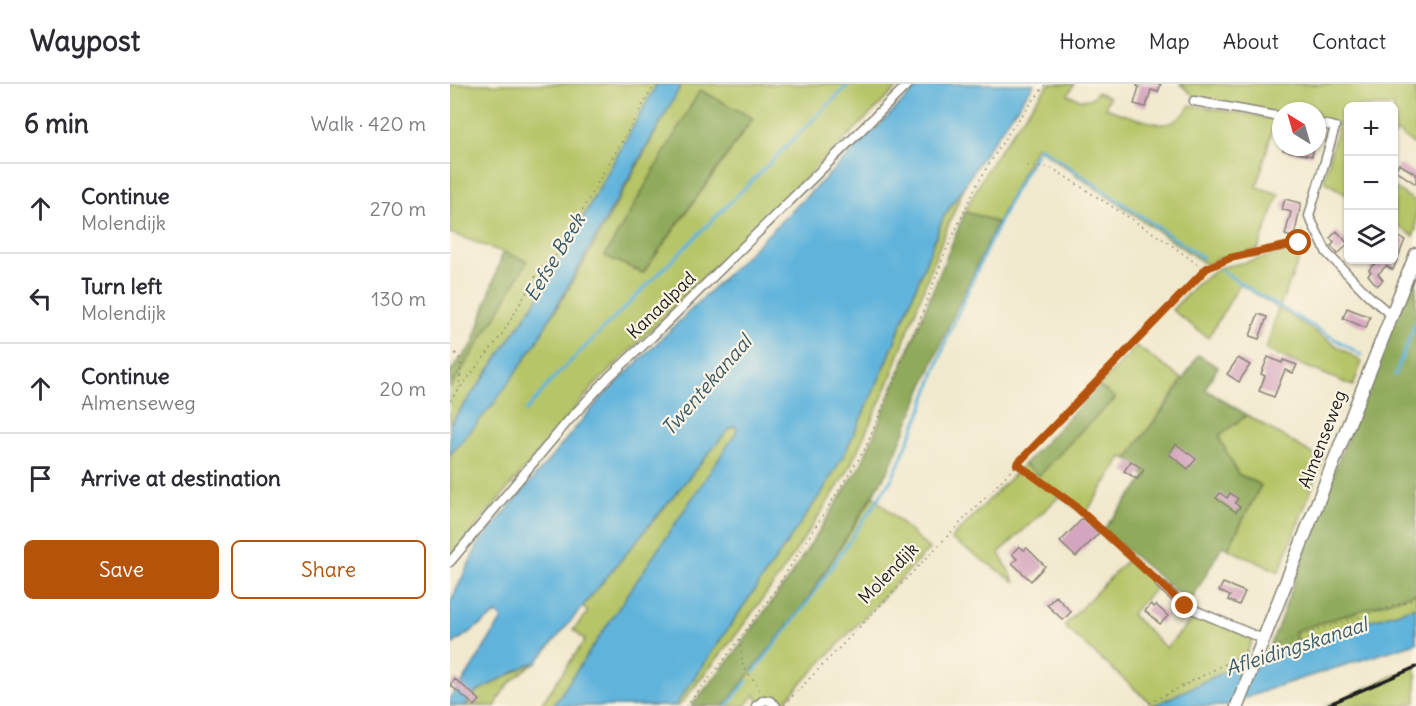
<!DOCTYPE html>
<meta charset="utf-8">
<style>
:root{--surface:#fff;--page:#f2f2f3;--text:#2b2b33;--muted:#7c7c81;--line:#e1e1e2;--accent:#b45309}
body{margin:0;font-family:Delius,sans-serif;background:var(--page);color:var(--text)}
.controls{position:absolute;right:18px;top:18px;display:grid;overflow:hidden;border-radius:9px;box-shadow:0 2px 4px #0004}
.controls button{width:54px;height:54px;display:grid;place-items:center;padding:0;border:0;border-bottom:2px solid var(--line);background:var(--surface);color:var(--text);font:30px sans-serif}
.compass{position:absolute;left:822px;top:18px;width:54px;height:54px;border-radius:50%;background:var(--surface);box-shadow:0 2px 4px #0004;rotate:323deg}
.stop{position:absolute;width:18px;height:18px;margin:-14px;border:4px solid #b45309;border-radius:50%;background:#fff}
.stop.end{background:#b45309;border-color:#fff;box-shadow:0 2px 6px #0008}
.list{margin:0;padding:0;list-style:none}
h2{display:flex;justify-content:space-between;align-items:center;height:78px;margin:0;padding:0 24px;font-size:26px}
h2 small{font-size:20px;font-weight:400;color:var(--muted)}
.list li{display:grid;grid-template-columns:39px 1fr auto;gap:18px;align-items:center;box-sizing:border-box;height:90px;padding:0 24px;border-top:2px solid var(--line)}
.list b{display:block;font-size:22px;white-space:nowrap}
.list p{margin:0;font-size:20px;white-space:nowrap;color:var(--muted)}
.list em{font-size:20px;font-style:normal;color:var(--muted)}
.actions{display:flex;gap:12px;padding:18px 24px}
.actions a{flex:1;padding:14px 0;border:2px solid var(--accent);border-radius:9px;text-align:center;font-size:21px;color:var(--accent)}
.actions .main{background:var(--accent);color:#fff}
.icon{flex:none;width:33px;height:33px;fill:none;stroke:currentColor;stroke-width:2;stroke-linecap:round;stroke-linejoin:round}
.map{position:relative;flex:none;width:966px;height:622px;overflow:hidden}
header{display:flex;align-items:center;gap:36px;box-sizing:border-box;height:84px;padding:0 30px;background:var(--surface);border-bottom:2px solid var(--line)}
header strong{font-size:28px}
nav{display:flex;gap:33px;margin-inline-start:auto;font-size:21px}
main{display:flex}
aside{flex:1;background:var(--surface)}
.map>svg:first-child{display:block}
.green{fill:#b6c568;stroke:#697042;stroke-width:1.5;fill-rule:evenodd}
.forest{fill:#90aa5c;stroke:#56633c;stroke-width:1.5}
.water{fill:#60b4dc;stroke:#3e687c;stroke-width:1.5}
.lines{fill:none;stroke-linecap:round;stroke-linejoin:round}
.stream{stroke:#60b4dc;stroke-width:3}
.building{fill:#d4a5be}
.street-casing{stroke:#868275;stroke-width:11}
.secondary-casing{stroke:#868275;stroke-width:15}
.path{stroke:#868275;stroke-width:1.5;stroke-dasharray:1.5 4.5;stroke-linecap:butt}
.street{stroke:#fff;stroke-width:8}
.secondary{stroke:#fff;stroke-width:12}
.rail{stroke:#1c1c1c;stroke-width:3}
.route{stroke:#b45309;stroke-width:8}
.labels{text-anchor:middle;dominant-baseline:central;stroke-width:4.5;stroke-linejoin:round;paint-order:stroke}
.street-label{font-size:18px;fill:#1c1c1c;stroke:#fcf5e5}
.water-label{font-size:20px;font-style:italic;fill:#375969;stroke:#fcf5e5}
</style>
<header>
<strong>Waypost</strong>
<nav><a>Home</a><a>Map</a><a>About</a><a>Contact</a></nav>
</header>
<main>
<aside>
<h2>6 min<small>Walk · 420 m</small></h2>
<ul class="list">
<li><svg class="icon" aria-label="ahead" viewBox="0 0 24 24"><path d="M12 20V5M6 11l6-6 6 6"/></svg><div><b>Continue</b><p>Molendijk</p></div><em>270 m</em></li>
<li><svg class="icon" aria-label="left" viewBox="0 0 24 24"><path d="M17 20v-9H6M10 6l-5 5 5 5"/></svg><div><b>Turn left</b><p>Molendijk</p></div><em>130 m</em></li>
<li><svg class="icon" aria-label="ahead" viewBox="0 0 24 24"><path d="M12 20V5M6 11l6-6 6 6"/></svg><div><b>Continue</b><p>Almenseweg</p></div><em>20 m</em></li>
<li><svg class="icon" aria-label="arrive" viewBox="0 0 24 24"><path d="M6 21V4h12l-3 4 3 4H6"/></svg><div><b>Arrive at destination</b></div></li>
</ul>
<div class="actions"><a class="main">Save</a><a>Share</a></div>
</aside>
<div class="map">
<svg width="966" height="622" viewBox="0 0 966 622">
<rect width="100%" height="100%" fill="#fcf5e5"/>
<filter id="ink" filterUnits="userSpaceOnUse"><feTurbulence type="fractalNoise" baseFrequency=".0167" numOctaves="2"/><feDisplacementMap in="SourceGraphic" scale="12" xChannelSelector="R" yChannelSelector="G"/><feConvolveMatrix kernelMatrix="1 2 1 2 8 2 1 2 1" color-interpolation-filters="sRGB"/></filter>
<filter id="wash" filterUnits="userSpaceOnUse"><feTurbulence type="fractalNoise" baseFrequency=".008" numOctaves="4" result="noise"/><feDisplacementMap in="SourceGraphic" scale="24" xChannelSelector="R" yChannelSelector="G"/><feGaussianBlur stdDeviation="1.35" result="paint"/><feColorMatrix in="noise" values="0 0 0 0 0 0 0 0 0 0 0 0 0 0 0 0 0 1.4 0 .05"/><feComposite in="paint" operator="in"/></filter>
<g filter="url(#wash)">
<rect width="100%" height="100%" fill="#f1e9ce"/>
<path class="green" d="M0 0H207L90 211 33 295 0 340V304L46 232 77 177 0 149Z
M232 0H451L143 303 0 474V371C97 262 161 127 232 0ZM251 7 303 35 193 189 155 172Z
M599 0H624L618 11C629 15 639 20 647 8L659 13 655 24C668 28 703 41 714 40 726 39 735 30 740 21L825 35 807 103 829 110 808 165 766 175 757 181 586 63 547 139 533 133 515 128C536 81 567 40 599 0Z
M730 0H966V62L947 48 944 52V22H898V112L874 97 888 40 867 36V27H831V30L743 15 744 12Z
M516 99 490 161 439 298 398 387 330 491 283 555 229 622H225L340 452 436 280 493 134Z
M944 103 966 118V146L963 152 944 139Z
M840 168 852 169 829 224 912 278 903 302 816 266 828 224 790 200 758 254 722 226 745 202 769 184Z
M687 262 733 296C716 323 695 347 678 375L672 373 635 431 610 412 549 469 565 498 501 455 574 380 578 384 630 348 664 316 665 314 649 302Z
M797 331 873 376 829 488 778 465 811 401 788 390 770 355V351Z
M284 342 287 343V349L103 622H90L135 556 123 546 138 528 132 523 278 346Z
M423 412 479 465 330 622 307 616 305 610 296 622H274L354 521Z
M677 476 707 503 681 530 716 564 746 531 798 551 802 556 793 580 704 622 614 542Z
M966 509V523L847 559 845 547Z
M86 579C70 588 51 604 46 622H15L26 608 79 580Z
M966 582V618L954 622H876Z"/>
<path class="forest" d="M250 6 303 34 193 189 155 172Z
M515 128 533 133 547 139 499 241 439 385 354 521 274 622H241L284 570 339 494 412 379Z
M53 168 77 177 46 232 0 304V288L23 260Z
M966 182V509L845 547 847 559 815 572 827 545 887 380Z
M748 271 768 283 755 305 797 331 770 351V355L788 390 811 401 778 465 772 462 740 519 653 446 696 393 678 375 689 357 717 321Z
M649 302 665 314 664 316 630 348 589 392 574 380Z"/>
<path class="water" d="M207 0H232L86 259 46 317 0 371V340L33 295 90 211Z
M471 0H584L539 63 493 134 436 280 396 367 374 405 225 622H103L286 349 287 344 285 342 278 346 86 579 79 580 26 608 15 622H0V613L13 598 52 535 47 529 0 562V519L29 459 119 352 150 315Z
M966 523V559L831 601 774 622H703L782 584 856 556Z"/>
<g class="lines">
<path class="stream" d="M771 186 801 206 912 271
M945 291 966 237
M76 327 102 296 399 0
M304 588 360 515 443 393 472 325 497 254 535 169 563 110 590 63 753 174
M277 622 297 597"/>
</g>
<g id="blocks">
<path class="building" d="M687 0H711L708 8 701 6 696 23 684 20 689 3 687 2Z
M833 63H864L862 72 833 66Z
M949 80 966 90V100L945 86Z
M835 115 851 119 844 154 835 151 841 128 832 125Z
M887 147 898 160 888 170 881 162 884 159 880 154Z
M944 151 955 156 943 186 936 182 928 190 933 196 927 202 918 191 921 188 919 186 921 183 927 178 921 176H944Z
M897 224 920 233 916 244 893 234Z
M808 230 817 233 809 255 800 252Z
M818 273 832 279 833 276 847 281 843 289 835 286 824 313 809 307 815 292 811 290Z
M788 274 800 281 789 298 777 290Z
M726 360 746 375 738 385 719 370Z
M681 377 694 386 687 395 674 387Z
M770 409 777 414 780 409 788 415 785 419 790 423 786 428 766 414Z
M633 434 649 449 626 473 610 458Z
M569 462 574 466 577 464 595 482 581 497 562 479 567 475 562 470Z
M773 499 795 508 789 521 778 516 780 512 769 507Z
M606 512 621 528 613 536 597 521Z
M701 520 704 523 706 521 718 532 710 540 695 527Z
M5 595 30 616 25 622 0 601Z"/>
</g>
</g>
<g filter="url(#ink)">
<use href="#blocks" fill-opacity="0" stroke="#868275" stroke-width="1.5"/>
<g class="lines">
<g class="street-casing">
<path id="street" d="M744 17 831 33
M867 39 885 43 859 132 877 169 919 212 941 231
M0 478 118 337 159 293 203 252 458 0
M710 500 735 522 813 555
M306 622 314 616 320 617 326 622"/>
</g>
<g class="secondary-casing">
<path id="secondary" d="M787 622 966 170"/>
</g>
<path class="path" d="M577 82 598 83 605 86 717 158 754 185
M850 158 854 143
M0 266C16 273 10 289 9 304
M0 317 53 249 90 185 103 176 205 0
M568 381 624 421 704 495
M290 556 293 582 308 602 310 609
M823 562 829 561 858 549 966 515
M334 621 757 184 780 174 849 159 865 164
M236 622 271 580 322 511 415 365 467 243 495 169 526 102 557 51 596 0
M694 622 785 575 798 565"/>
<use href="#street" class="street"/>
<use href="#secondary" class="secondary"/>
<path class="rail" d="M875 622 966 583"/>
</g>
</g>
<g class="lines" filter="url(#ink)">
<path class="route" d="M735 522 624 421 567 380 757 184 780 174 849 159"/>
</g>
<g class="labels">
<g class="street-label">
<text transform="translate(211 221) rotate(-44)">Kanaalpad</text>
<text transform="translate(872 355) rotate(-69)">Almenseweg</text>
<text transform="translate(438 489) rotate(-46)">Molendijk</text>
</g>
<g class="water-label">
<text transform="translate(104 173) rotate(-59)">Eefse Beek</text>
<text transform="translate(256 301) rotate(-49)">Twentekanaal</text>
<text transform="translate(846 562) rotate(-18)">Afleidingskanaal</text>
</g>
</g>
</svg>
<div class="controls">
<button>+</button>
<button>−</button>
<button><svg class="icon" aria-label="layers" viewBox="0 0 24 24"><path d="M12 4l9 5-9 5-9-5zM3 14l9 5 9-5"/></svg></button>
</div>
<svg class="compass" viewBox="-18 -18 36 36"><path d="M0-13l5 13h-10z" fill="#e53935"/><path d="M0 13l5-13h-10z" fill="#7c7c81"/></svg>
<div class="stop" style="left:849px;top:159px"></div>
<div class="stop end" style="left:735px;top:522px"></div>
</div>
</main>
